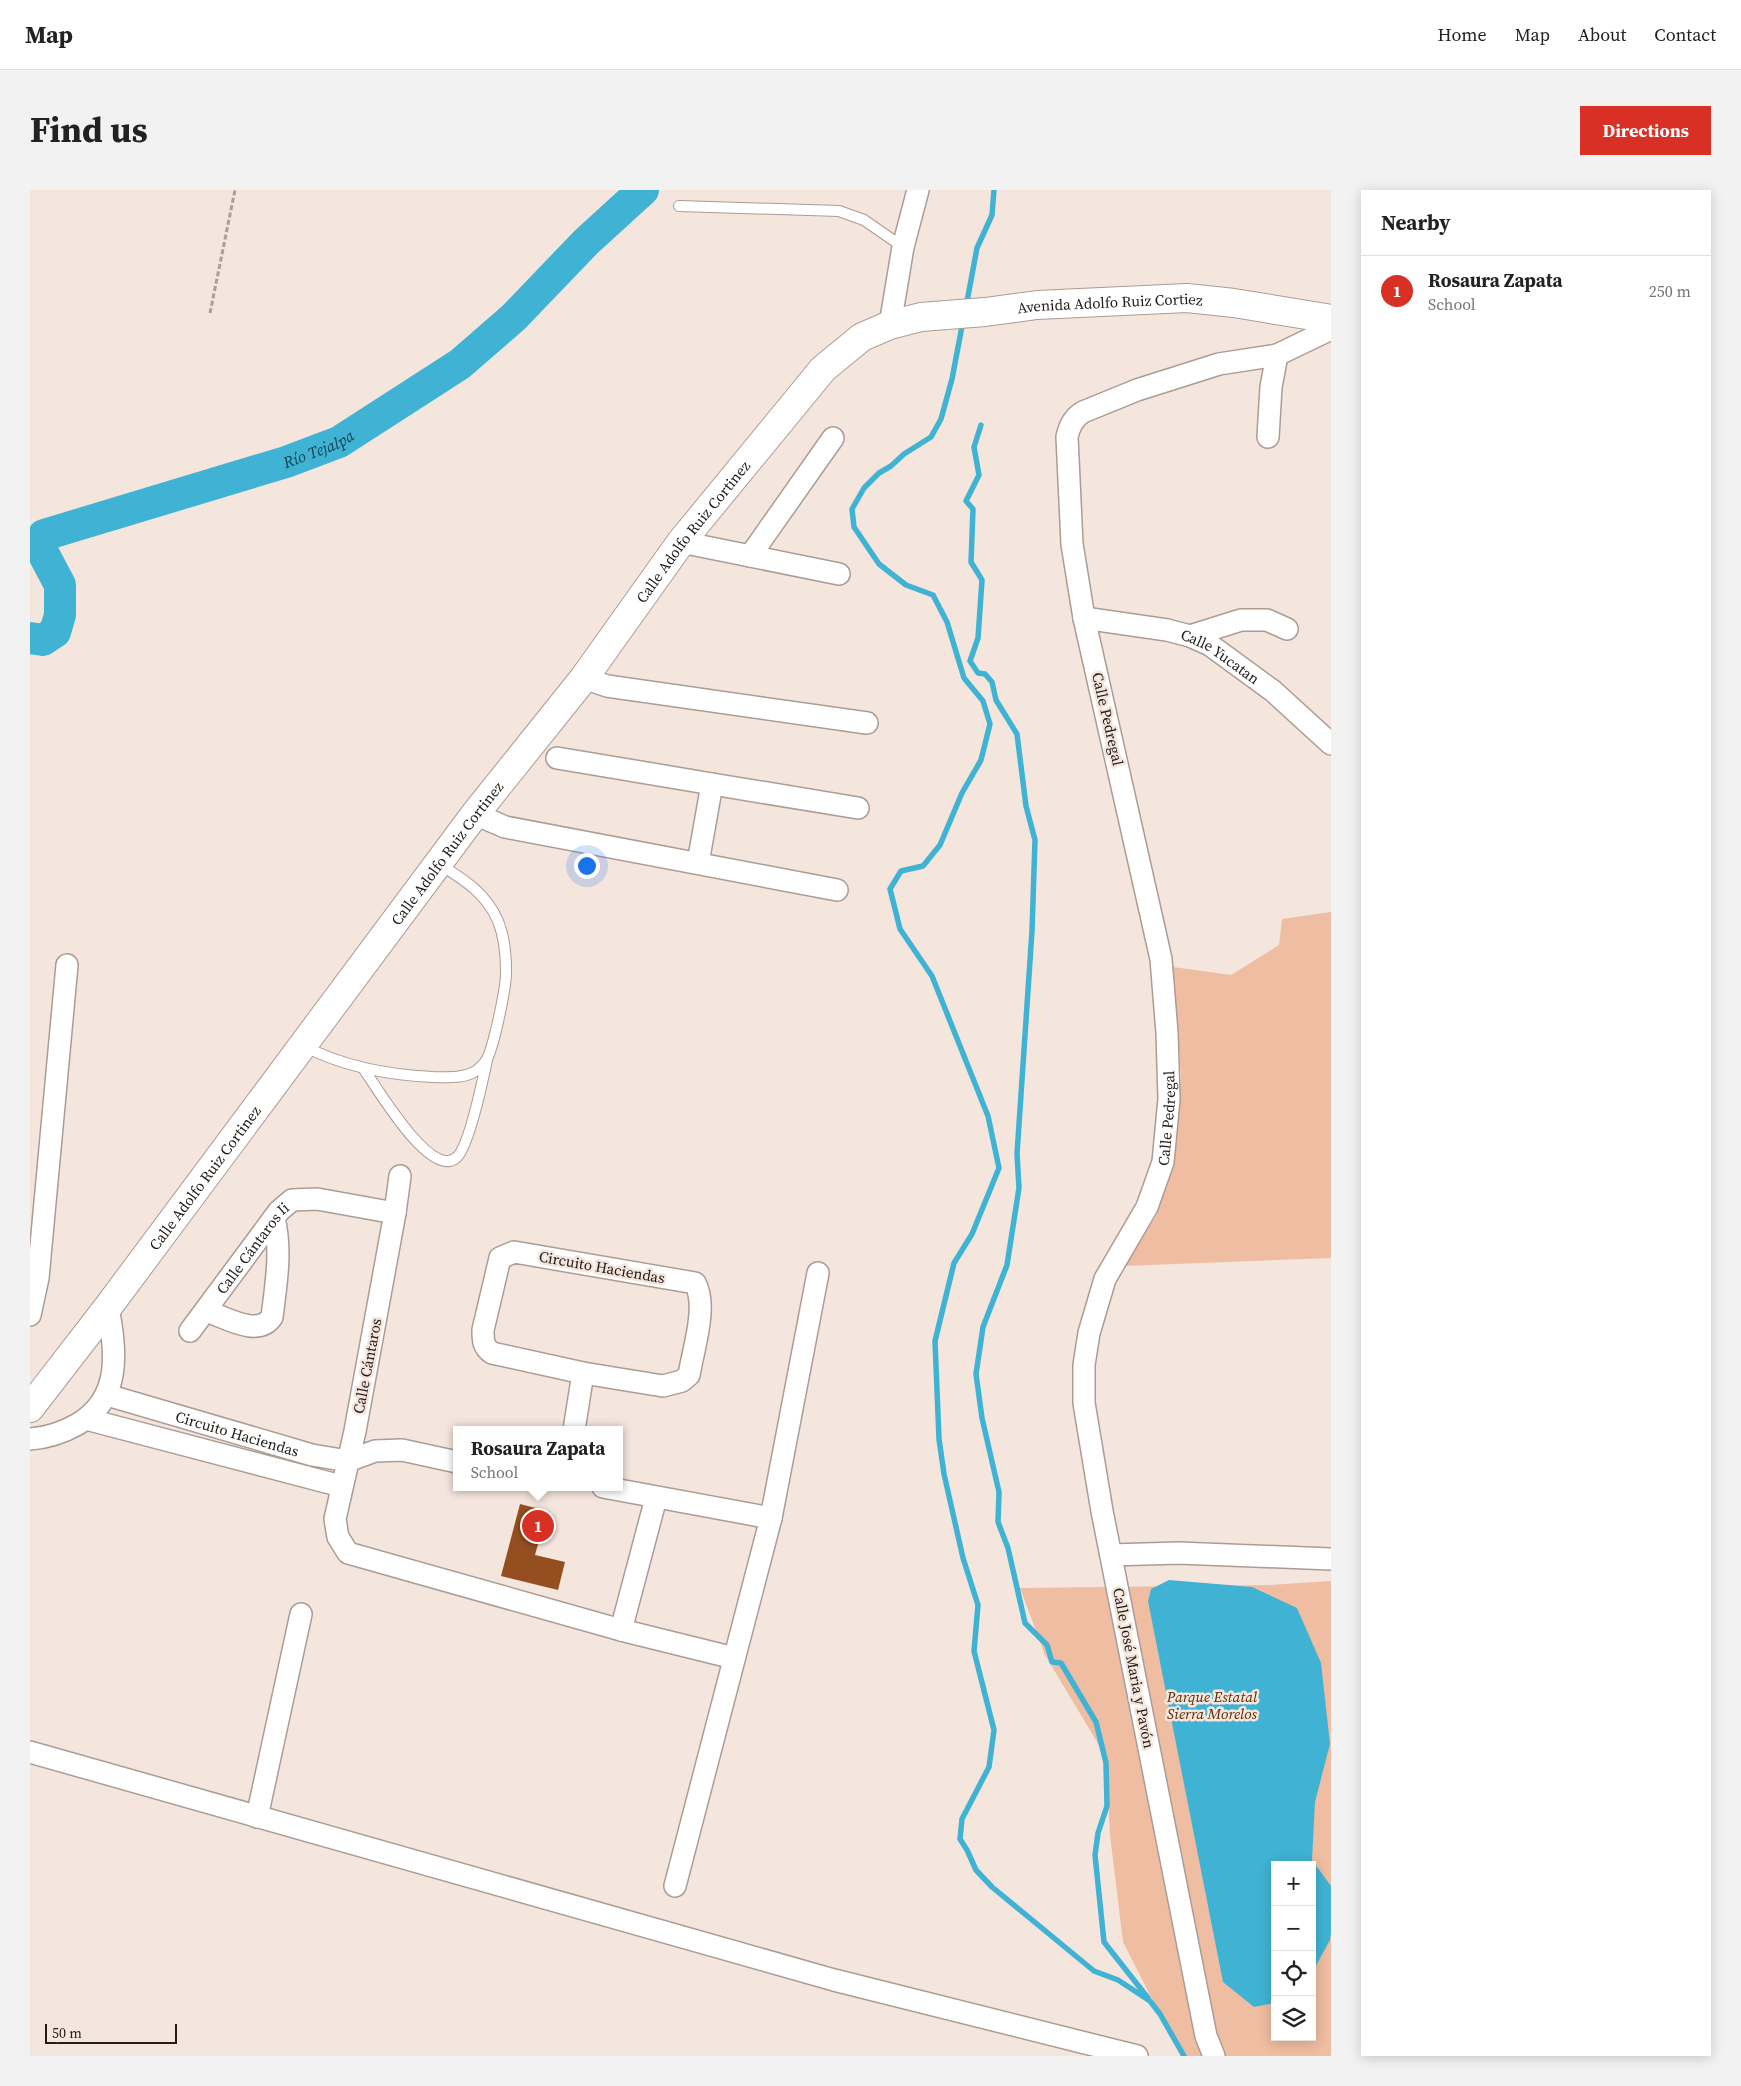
<!DOCTYPE html>
<meta charset="utf-8">
<style>
:root{--surface:#fff;--page:#f2f2f2;--text:#222;--muted:#767676;--line:#e0e0e0;--accent:#d93025}
body{margin:0;font-family:"Source Serif 4",serif;background:var(--page);color:var(--text)}
.controls{position:absolute;right:15px;bottom:15px;display:grid;overflow:hidden;border-radius:0px;box-shadow:0 2px 12px #0003}
.controls button{width:45px;height:45px;display:grid;place-items:center;padding:0;border:0;border-bottom:1px solid var(--line);background:var(--surface);color:var(--text);font:25px sans-serif}
.scale{position:absolute;left:15px;bottom:12px;width:132px;box-sizing:border-box;padding-left:5px;border:2px solid #201b18;border-top:0;font-size:14px;line-height:18px;white-space:nowrap;color:#201b18;-webkit-text-stroke:4px #f5e6dd;paint-order:stroke}
.you{position:absolute;left:556px;top:675px;width:18px;height:18px;margin:-12px;border:4px solid #fff;border-radius:50%;background:#1a73e8;box-shadow:0 0 0 8px #1a73e833}
.badge{display:grid;place-items:center;width:32px;height:32px;border-radius:50%;background:var(--accent);color:#fff;font-size:16px;font-weight:700}
.pin{position:absolute;translate:-50% -50%;border:2px solid #fff;box-shadow:0 1px 5px #0006}
.popup{position:absolute;left:423px;top:1236px;width:170px;height:65px;box-sizing:border-box;display:grid;place-content:center;border-radius:0px;background:var(--surface);filter:drop-shadow(0 1px 4px #0005);font-size:16px;white-space:nowrap;color:var(--muted)}
.popup b{font-size:19px;color:var(--text)}
.popup::after{content:'';position:absolute;left:50%;top:100%;margin-left:-10px;border:10px solid transparent;border-top-color:var(--surface)}
.list{margin:0;padding:0;list-style:none}
h2{display:flex;justify-content:space-between;align-items:center;height:65px;margin:0;padding:0 20px;font-size:21px}
h2 small{font-size:16px;font-weight:400;color:var(--muted)}
.list li{display:grid;grid-template-columns:32px 1fr auto;gap:15px;align-items:center;box-sizing:border-box;height:70px;padding:0 20px;border-top:1px solid var(--line)}
.list b{display:block;font-size:19px;white-space:nowrap}
.list p{margin:0;font-size:16px;white-space:nowrap;color:var(--muted)}
.list em{font-size:16px;font-style:normal;color:var(--muted)}
.icon{flex:none;width:28px;height:28px;fill:none;stroke:currentColor;stroke-width:2;stroke-linecap:round;stroke-linejoin:round}
.map{position:relative;flex:none;width:1301px;height:1866px;overflow:hidden;border-radius:0px}
header{display:flex;align-items:center;gap:30px;box-sizing:border-box;height:70px;padding:0 25px;background:var(--surface);border-bottom:1px solid var(--line)}
header strong{font-size:24px}
nav{display:flex;gap:28px;margin-inline-start:auto;font-size:18px}
.intro{display:flex;align-items:center;justify-content:space-between;box-sizing:border-box;height:120px;padding:0 30px}
h1{margin:0;font-size:35px}
.button{padding:12px 22px;border-radius:0px;background:var(--accent);color:#fff;font-size:18px;font-weight:700}
main{display:flex;gap:30px;padding:0 30px}
aside{flex:1;background:var(--surface);border-radius:0px;box-shadow:0 2px 12px #0003}
.map>svg:first-child{display:block}
.green{fill:#eebda2;fill-rule:evenodd}
.water{fill:#40b3d4}
.lines{fill:none;stroke-linecap:round;stroke-linejoin:round}
.stream{stroke:#40b3d4;stroke-width:5.5}
.river{stroke:#40b3d4;stroke-width:32}
.building{fill:#944e20}
.service-casing{stroke:#ab9c94;stroke-width:12}
.minor-casing{stroke:#ab9c94;stroke-width:24}
.secondary-casing{stroke:#ab9c94;stroke-width:30}
.path{stroke:#aa9f98;stroke-width:3;stroke-dasharray:5 2.5;stroke-linecap:butt}
.service{stroke:#fff;stroke-width:10}
.minor{stroke:#fff;stroke-width:21}
.secondary{stroke:#fff;stroke-width:28}
.labels{text-anchor:middle;dominant-baseline:central;stroke-width:5;stroke-linejoin:round;paint-order:stroke}
.street-label{font-size:15px;fill:#201b18;stroke:#f5e6dd}
.park-label{font-size:15px;font-style:italic;fill:#5a2906;stroke:#f5e6dd}
.water-label{font-size:16px;font-style:italic;fill:#104250;stroke:#f5e6dd}
</style>
<header>
<strong>Map</strong>
<nav><a>Home</a><a>Map</a><a>About</a><a>Contact</a></nav>
</header>
<div class="intro"><h1>Find us</h1><a class="button">Directions</a></div>
<main>
<div class="map">
<svg width="1301" height="1866" viewBox="0 0 1301 1866">
<rect width="100%" height="100%" fill="#f5e6dd"/>
<path class="green" d="M1301 722V1068L1094 1076 1127 1025 1144 965 1151 887 1143 777 1201 785 1249 755 1252 729Z
M1301 1391V1866H1151L1093 1752 1080 1645 1076 1567 1015 1465 990 1398 1239 1395ZM1245 1675H1282V1847H1245Z"/>
<path class="water" d="M1139 1390 1222 1397 1267 1418 1291 1473 1300 1554 1285 1612 1282 1670 1301 1696V1742L1300 1750 1282 1783V1675H1245V1813L1224 1817 1193 1792 1118 1411 1121 1399Z"/>
<g class="lines">
<path class="stream" d="M936 117 947 58 962 25 964 0
M933 131 922 189 911 229 901 247 874 264 861 276 849 283 834 298 822 319 824 337 849 374 876 395 903 405 917 432 934 488 953 511 960 534 951 570 932 603 910 655 893 676 871 681 860 699 870 739 902 786 958 926 969 978 942 1044 924 1073 905 1151 909 1249 914 1284 933 1368 948 1415 944 1461 964 1540 959 1577 932 1629 930 1649 937 1660 946 1680 962 1697 1064 1781 1088 1790 1120 1811 1130 1824 1154 1866
M951 235 944 257 949 285 936 311 943 319 941 372 952 390 948 448 940 471 948 483 955 484 962 492 966 510 987 544 996 616 1005 650 1002 741 987 964 989 998 977 1075 953 1137 946 1184 952 1228 969 1302 968 1332 978 1358 995 1433 1017 1455 1022 1472 1031 1473 1066 1532 1076 1573 1077 1616 1068 1643 1065 1665 1074 1752 1118 1808"/>
<path class="river" id="s1" d="M0 448 13 450 25 442 30 425V395L11 359 14 345 256 272 309 252 430 174 484 127 556 52 613 0"/>
</g>
<path class="building" d="M490 1314 517 1321 505 1365 535 1372 528 1400 471 1386Z"/>
<g class="lines">
<g class="service-casing">
<path id="service" d="M649 16 809 21 834 30 873 57
M274 856C314 877 358 885 403 887 416 887 431 889 444 882 448 880 455 873 457 869 464 855 477 795 476 780 476 764 474 746 468 731 456 703 433 689 409 674
M333 878C346 896 400 989 426 968 439 958 453 889 457 870"/>
</g>
<g class="minor-casing">
<g id="minor">
<path d="M860 135 873 57 888 0"/>
<path d="M1238 247 1241 197 1247 165"/>
<path d="M651 352 809 384"/>
<path d="M720 366 803 248"/>
<path id="s2" d="M1054 428 1137 440 1160 446 1180 455 1243 501 1301 554"/>
<path d="M1160 446 1211 430H1237L1257 439"/>
<path d="M554 488 577 496 837 533"/>
<path d="M527 568 682 594"/>
<path d="M445 624 475 637 807 700"/>
<path d="M668 673 682 594 828 618"/>
<path d="M370 986 365 1023 325 1241 305 1329 308 1347 318 1363 591 1440 704 1468"/>
<path d="M484 1062 665 1093C678 1116 663 1160 659 1185L652 1191 633 1196 553 1183 462 1163C453 1157 453 1150 453 1140L470 1068Z"/>
<path d="M176 1121C195 1127 228 1148 242 1127 246 1094 252 1061 244 1028"/>
<path d="M0 1125 8 1088 37 775"/>
<path id="s3" d="M160 1141 249 1021 262 1010 287 1009 365 1023"/>
<path id="s4" d="M77 1205 282 1265 318 1271 345 1261 372 1260 427 1272"/>
<path d="M56 1229 311 1296"/>
<path d="M544 1240 553 1183"/>
<path d="M0 1249C16 1248 34 1242 48 1234 92 1208 86 1161 78 1117"/>
<path d="M573 1297 741 1328"/>
<path d="M1081 1365 1149 1363 1301 1369"/>
<path d="M591 1440 626 1308"/>
<path d="M0 1562 804 1790 1107 1866"/>
<path d="M227 1627 271 1424"/>
<path d="M645 1696 741 1328 788 1083"/>
<path id="s5" d="M1184 1866 1176 1846 1072 1321 1054 1213V1175L1059 1143 1075 1089 1117 1017 1133 972 1139 909 1137 843 1131 769 1054 428 1042 354 1037 247C1039 237 1043 228 1053 222L1107 200 1189 174 1247 165 1301 139"/>
</g>
</g>
<g class="secondary-casing">
<g id="secondary">
<path id="s6" d="M0 1218 78 1117 445 624 554 488 651 352 793 179 832 147 860 135 891 127 955 122 1007 115 1157 108 1204 113 1301 129"/>
</g>
</g>
<path class="path" d="M180 123 205 0"/>
<use href="#service" class="service"/>
<use href="#minor" class="minor"/>
<use href="#secondary" class="secondary"/>
</g>
<g class="labels">
<g class="street-label">
<text stroke="none"><textPath href="#s6" startOffset="1610">Avenida Adolfo Ruiz Cortiez</textPath></text>
<text stroke="none"><textPath href="#s6" startOffset="1099">Calle Adolfo Ruiz Cortinez</textPath></text>
<text stroke="none"><textPath href="#s2" startOffset="144">Calle Yucatan</textPath></text>
<text transform="translate(1078 529) rotate(77)">Calle Pedregal</text>
<text stroke="none"><textPath href="#s6" startOffset="694">Calle Adolfo Ruiz Cortinez</textPath></text>
<text stroke="none"><textPath href="#s5" startOffset="968">Calle Pedregal</textPath></text>
<text stroke="none"><textPath href="#s6" startOffset="289">Calle Adolfo Ruiz Cortinez</textPath></text>
<text stroke="none"><textPath href="#s3" startOffset="104">Calle Cántaros Ii</textPath></text>
<text transform="translate(572 1077) rotate(10)">Circuito Haciendas</text>
<text transform="translate(337 1176) rotate(-79)">Calle Cántaros</text>
<text stroke="none"><textPath href="#s4" startOffset="136">Circuito Haciendas</textPath></text>
<text transform="translate(1104 1478) rotate(79)">Calle José Maria y Pavón</text>
</g>
<g class="park-label">
<text x="1182" y="1506">Parque Estatal<tspan x="1182" dy="17">Sierra Morelos</tspan></text>
</g>
<g class="water-label">
<text stroke="none"><textPath href="#s1" startOffset="418">Río Tejalpa</textPath></text>
</g>
</g>
</svg>
<div class="controls">
<button>+</button>
<button>−</button>
<button><svg class="icon" aria-label="locate" viewBox="0 0 24 24"><circle cx="12" cy="12" r="6"/><path d="M12 2v4M12 18v4M2 12h4M18 12h4"/></svg></button>
<button><svg class="icon" aria-label="layers" viewBox="0 0 24 24"><path d="M12 4l9 5-9 5-9-5zM3 14l9 5 9-5"/></svg></button>
</div>
<div class="scale">50 m</div>
<div class="you"></div>
<div class="pin badge" style="left:508px;top:1336px">1</div>
<div class="popup"><b>Rosaura Zapata</b>School</div>
</div>
<aside>
<h2>Nearby<small></small></h2>
<ul class="list">
<li><span class="badge">1</span><div><b>Rosaura Zapata</b><p>School</p></div><em>250 m</em></li>
</ul>
</aside>
</main>
